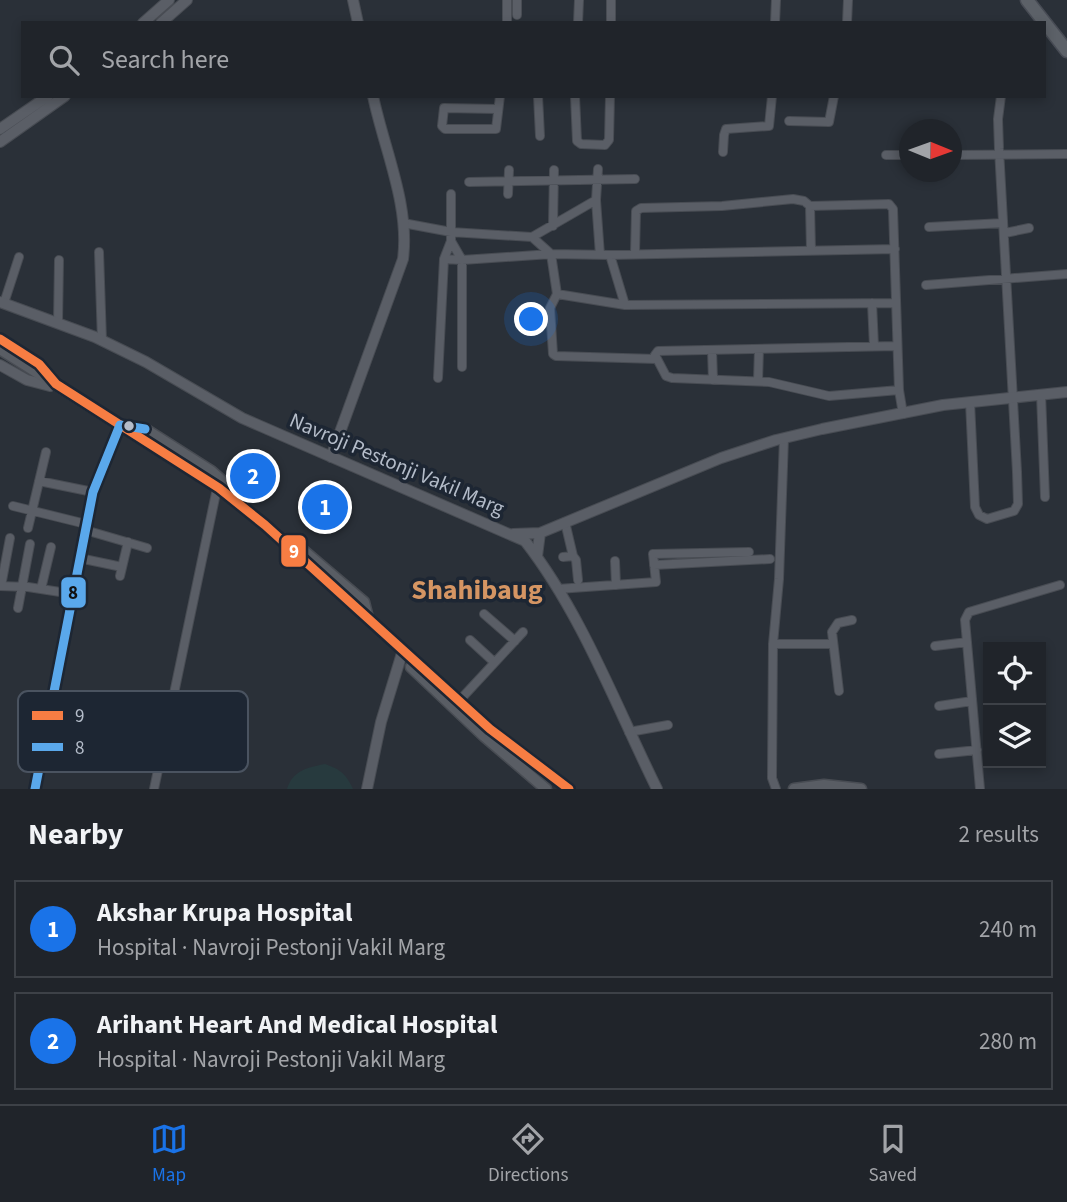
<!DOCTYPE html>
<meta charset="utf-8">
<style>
:root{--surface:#20242a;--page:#282c32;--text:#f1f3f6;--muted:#a2a4a8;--line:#3d4147;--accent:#1a73e8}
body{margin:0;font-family:"Source Sans 3",sans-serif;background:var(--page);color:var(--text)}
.controls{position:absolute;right:21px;bottom:21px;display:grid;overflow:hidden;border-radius:0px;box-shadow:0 4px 10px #0003}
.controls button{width:63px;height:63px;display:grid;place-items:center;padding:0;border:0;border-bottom:2px solid var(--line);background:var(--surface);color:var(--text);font:35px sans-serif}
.compass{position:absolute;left:899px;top:119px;width:63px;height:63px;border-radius:50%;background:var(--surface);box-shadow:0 4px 10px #0003;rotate:91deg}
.you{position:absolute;left:532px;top:320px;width:24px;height:24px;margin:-18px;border:5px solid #fff;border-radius:50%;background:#1a73e8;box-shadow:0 0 0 10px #1a73e833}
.badge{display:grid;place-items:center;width:46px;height:46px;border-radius:50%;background:var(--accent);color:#fff;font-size:23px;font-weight:700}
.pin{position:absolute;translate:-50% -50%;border:4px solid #fff;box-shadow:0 2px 7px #0006}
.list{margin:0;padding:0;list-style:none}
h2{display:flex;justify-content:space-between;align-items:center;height:91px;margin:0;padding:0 28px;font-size:30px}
h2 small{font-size:23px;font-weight:400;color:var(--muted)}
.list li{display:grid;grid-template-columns:46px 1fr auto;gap:21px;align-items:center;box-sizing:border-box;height:98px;margin:0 14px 14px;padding:0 14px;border:2px solid var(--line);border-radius:0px}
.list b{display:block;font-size:26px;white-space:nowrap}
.list p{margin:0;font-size:23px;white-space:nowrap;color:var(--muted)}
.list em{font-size:23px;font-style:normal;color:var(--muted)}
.icon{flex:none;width:38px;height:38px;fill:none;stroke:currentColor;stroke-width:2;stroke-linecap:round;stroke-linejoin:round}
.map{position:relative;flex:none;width:1067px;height:789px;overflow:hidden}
.search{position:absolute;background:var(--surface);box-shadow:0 4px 10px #0003;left:21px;right:21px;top:21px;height:77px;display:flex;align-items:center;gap:18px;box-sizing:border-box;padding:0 24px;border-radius:0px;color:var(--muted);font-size:26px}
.sheet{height:315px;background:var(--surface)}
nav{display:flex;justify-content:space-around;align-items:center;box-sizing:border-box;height:98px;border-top:2px solid var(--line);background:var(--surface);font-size:19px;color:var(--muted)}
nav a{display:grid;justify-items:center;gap:4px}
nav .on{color:var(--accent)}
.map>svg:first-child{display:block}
.green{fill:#273a3e}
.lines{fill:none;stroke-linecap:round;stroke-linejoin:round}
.minor-casing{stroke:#484c53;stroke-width:10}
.tertiary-casing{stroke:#484c53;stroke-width:12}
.secondary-casing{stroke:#484c53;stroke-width:13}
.primary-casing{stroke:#484c55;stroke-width:15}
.minor{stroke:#5a5e66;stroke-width:8}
.tertiary{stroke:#5a5e66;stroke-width:10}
.secondary{stroke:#595d64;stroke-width:10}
.primary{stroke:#5c6168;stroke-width:12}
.bus-1-casing{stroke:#1d2633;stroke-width:14}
.bus-2-casing{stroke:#1d2633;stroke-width:14}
.bus-1{stroke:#f77d43;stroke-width:9}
.bus-2{stroke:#5aa8eb;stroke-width:9}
.bus-dot{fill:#b4bcc9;stroke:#1d2633;stroke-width:2.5}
.labels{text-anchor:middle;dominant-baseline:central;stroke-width:7;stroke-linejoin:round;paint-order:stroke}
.street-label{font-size:21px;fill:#b4bcc9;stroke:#1d2633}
.district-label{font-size:28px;font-weight:bold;fill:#d59563;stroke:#1d2633}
.key{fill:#1d2633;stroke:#4a5360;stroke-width:2}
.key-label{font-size:19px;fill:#b4bcc9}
.line-badge{stroke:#1d2633;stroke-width:2.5}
.badge-label{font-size:19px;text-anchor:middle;font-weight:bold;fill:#fff}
.pale-badge-label{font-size:19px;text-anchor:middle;font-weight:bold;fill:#111}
</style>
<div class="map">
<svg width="1067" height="789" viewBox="0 0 1067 789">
<rect width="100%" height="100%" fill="#2a3038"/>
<path class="green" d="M325 764C340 769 346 774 353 789H287C292 771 308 767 325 764Z"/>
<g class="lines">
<g class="minor-casing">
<path id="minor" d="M507 0V23
M517 0V15
M611 0V23
M578 23 579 0
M775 23 776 0
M847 23 848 0
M538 96 540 136
M575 96 577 141 581 144 605 145 609 140 610 96
M497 109 444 108 442 126 445 129H496L500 96
M789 121 829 122 834 96
M723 152 724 135 726 129 769 126 772 96
M886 155H909
M951 155 1067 154
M598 169 596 200 600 255
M469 182 635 179
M451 194V241L462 260 551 254 610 255 895 249
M508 194 509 170
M810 206 811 250
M403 223 451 232 532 237 596 200
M553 226 554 170
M929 227 1003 223
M1005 233 1029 228
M532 237 551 254 557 294 550 308 553 354 556 356 656 359
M99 252 102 341
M635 253 636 211 641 208 722 206 793 199 804 201 810 206 889 204 893 209 899 390
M610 255 625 305
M444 259 462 260V367
M926 285 1067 274
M557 294 625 305 896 303
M4 303 19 257
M872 303 874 346
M58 323 59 260
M897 346 658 351 655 355 666 376 672 378 769 382 829 396 899 390 903 414
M712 350 713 380
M438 378 444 259 451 241
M758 381 759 349
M1041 394 1045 497
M970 402 975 507 979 515 987 519 1014 511 1018 504 1017 472 999 149 998 119 1001 96
M39 481 93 492
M13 506 86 524
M28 528 46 452
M85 530 147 548
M573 556 576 560 578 580
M563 557 573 556 565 522
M79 558 122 567
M615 561 616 585
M654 565 770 559
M120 576 128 542
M0 586 28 587 73 594
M1 586 10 538
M41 589 51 547
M558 589 656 582 653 554 749 552
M18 608 30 544
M484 614 515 641
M470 640 494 662
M773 644H832
M935 646 967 642
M839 691 832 632 838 623 852 620
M459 701 523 632
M939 706 972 701
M629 732 668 725
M939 754 977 750
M154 789 216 493
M776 789 772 778 773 644 779 579 784 438
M980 789 965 620 969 612 1060 585"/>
</g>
<g class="tertiary-casing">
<path id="tertiary" d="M353 0 358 23
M143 23 169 0
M161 23 187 0
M0 129 48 96
M0 142 65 96
M0 302 95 337 146 362 242 418 525 541C582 614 616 706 657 789
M0 339 39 364 52 379
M0 365 27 380 50 386
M331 457 403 259C410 205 384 149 373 96
M513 534 540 533
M537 556 540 533 721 458 776 440 822 429 943 405 1067 392
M35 789 93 492 120 425
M367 789 381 722 403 650"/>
</g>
<g class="secondary-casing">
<path id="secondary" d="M0 349 219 488 265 525 490 729 569 789
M126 426 145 429 211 471 236 493
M291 540 364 602 368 618
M411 667 484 736 546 789
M794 789 824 785 861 789"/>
</g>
<g class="primary-casing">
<path id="primary" d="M1027 0 1067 51"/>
</g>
<use href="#minor" class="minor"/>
<use href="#tertiary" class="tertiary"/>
<use href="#secondary" class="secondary"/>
<use href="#primary" class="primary"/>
<g class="bus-1-casing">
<path id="bus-1" d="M0 339 39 364 56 384 219 488 265 525 490 729 569 789"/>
</g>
<g class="bus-2-casing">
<path id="bus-2" d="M35 789 93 492 120 425 145 429"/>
</g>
<use href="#bus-1" class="bus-1"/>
<use href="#bus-2" class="bus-2"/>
</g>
<circle class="bus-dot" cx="129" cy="426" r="6"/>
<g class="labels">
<g class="street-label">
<text transform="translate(397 464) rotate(23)">Navroji Pestonji Vakil Marg</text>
</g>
<g class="district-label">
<text x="477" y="590">Shahibaug</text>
</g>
</g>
<rect x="18" y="691" width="230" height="81" rx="10" class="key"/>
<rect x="32" y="711" width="31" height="9" fill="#f77d43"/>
<rect x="32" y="743" width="31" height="8" fill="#5aa8eb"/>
<g class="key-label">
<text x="75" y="722">9</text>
<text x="75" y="754">8</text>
</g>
<g class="line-badge">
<rect x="280" y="534" width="27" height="34" rx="7" fill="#f77d43"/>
<rect x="60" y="576" width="27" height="33" rx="7" fill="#5aa8eb"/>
</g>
<g class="badge-label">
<text x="294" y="558">9</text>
</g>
<g class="pale-badge-label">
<text x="73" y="599">8</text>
</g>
</svg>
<div class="controls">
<button><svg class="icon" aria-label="locate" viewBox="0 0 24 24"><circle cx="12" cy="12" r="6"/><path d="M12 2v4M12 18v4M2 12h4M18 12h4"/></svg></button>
<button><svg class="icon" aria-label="layers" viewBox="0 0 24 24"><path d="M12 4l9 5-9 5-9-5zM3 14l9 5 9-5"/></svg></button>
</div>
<svg class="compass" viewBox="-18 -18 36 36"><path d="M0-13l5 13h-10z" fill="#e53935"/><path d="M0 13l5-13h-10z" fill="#a2a4a8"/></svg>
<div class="you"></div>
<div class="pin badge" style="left:325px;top:507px">1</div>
<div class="pin badge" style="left:253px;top:476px">2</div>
<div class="search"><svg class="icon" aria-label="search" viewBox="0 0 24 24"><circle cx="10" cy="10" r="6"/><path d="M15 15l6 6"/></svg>Search here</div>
</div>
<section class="sheet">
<h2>Nearby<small>2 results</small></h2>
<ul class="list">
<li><span class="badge">1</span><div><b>Akshar Krupa Hospital</b><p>Hospital · Navroji Pestonji Vakil Marg</p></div><em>240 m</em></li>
<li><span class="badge">2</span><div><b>Arihant Heart And Medical Hospital</b><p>Hospital · Navroji Pestonji Vakil Marg</p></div><em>280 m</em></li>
</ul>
</section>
<nav>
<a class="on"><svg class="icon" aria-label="map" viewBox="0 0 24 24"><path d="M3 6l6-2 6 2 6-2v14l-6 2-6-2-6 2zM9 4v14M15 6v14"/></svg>Map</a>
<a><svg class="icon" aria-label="directions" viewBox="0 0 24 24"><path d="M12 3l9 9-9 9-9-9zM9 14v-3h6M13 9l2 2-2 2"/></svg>Directions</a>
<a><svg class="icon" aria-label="saved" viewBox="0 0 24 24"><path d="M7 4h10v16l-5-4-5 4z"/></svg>Saved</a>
</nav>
